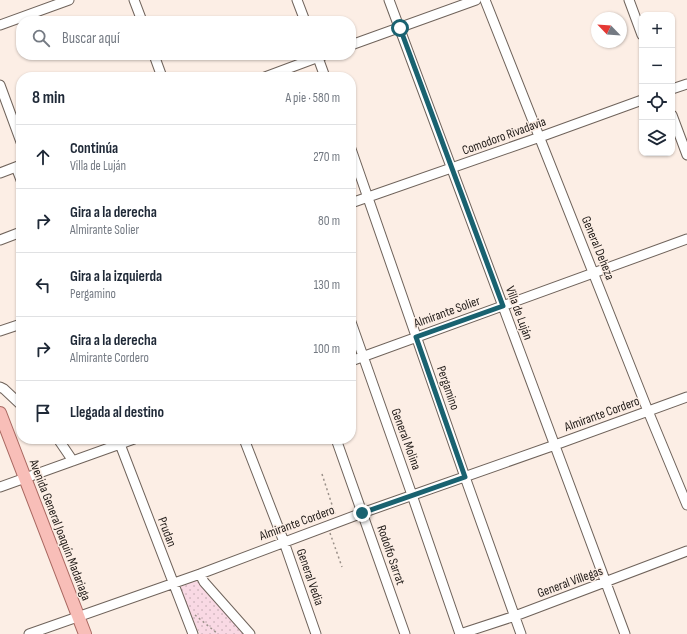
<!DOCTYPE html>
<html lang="es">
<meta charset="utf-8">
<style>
:root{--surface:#fff;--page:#f6f6f7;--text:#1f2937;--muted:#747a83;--line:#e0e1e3}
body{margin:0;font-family:"Sofia Sans Condensed",sans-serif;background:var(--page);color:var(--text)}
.controls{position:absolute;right:12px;top:12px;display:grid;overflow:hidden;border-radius:8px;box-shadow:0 1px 3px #0004}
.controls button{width:36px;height:36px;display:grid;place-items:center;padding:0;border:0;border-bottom:1px solid var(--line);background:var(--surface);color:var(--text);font:20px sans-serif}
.compass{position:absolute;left:591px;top:12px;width:36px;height:36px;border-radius:50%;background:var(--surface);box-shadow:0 1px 3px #0004;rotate:295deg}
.stop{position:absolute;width:12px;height:12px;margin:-9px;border:3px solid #196270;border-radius:50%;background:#fff}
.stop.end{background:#196270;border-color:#fff;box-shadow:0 1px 4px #0008}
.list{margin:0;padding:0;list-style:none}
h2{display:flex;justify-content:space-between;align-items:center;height:52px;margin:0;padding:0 16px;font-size:17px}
h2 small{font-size:13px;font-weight:400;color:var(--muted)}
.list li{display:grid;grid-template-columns:26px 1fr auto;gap:12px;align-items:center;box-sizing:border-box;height:64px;padding:0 16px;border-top:1px solid var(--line)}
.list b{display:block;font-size:15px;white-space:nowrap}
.list p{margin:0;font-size:13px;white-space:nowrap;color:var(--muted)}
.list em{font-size:13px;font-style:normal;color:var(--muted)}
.icon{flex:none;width:22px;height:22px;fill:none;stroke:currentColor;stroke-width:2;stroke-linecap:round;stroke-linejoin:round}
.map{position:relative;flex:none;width:687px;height:634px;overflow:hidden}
.search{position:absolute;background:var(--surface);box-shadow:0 1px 3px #0004;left:16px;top:16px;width:340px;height:44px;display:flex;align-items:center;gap:10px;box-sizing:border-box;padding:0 14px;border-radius:16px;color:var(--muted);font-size:15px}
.panel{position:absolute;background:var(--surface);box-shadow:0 1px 3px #0004;left:16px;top:72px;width:340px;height:372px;border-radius:16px}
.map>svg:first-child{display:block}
.park{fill:url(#park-dots)}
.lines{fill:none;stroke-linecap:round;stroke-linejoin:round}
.minor-casing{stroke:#6f635b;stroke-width:11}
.major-casing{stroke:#a96861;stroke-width:14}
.path{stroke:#9b918a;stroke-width:1.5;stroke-dasharray:2 3;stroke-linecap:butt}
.minor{stroke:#fff;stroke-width:9}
.major{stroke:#f8beb8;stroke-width:12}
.route{stroke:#196270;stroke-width:5}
.labels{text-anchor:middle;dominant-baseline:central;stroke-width:3;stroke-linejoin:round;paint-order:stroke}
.street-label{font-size:13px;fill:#201b18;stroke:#fceee5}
</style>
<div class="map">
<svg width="687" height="634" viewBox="0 0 687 634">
<defs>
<pattern id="park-dots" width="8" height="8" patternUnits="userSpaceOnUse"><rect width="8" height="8" fill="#f9d9e4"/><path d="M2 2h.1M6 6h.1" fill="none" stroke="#d5bac3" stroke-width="1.8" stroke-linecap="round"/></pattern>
</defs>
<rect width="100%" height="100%" fill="#fceee5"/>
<path class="park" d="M194 581 200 582 245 634H200L198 631 180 590 182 585Z"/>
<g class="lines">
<g class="minor-casing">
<path id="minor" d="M134 0 142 21
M297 0 305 21
M389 0 625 634
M485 0 648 411 687 505
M629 0 642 35
M0 25 69 0
M351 45 476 0
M154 55 162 77
M317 55 325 77
M265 77 324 55
M0 85 21 142
M672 89 687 84
M672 115 687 155
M351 149 465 477 521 634
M16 167 21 180
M0 173 21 165
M351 203 540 137 642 100
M0 240 21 232
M351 322 412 495 460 634
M0 331 21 324
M351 361 687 239
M0 387 4 389 21 405
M58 439 73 461
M118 439 193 634
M244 439 284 542 316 634
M336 439 405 634
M0 487 134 439
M200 574 204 582 250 634
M29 634 200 574 362 513 555 445 687 397
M460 634 515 616 687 551"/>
</g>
<g class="major-casing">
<path id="major" d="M0 413 85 634"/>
</g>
<path class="path" d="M322 474 335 514
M330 533 342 567
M168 548 175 543
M195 615 218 634"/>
<use href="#minor" class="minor"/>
<use href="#major" class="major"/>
</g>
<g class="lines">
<path class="route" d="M362 513 465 477 416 337 503 306 400 28"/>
</g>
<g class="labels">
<g class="street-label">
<text transform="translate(504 136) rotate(-20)">Comodoro Rivadavia</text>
<text transform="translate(598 248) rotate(68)">General Deheza</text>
<text transform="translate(447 312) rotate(-20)">Almirante Solier</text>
<text transform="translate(519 313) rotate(70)">Villa de Luján</text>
<text transform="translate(448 388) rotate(71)">Pergamino</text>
<text transform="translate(602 414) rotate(-20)">Almirante Cordero</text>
<text transform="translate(406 439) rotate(70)">General Molina</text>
<text transform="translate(297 523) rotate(-20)">Almirante Cordero</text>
<text transform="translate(60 530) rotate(69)">Avenida General Joaquín Madariaga</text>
<text transform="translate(167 532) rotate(69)">Prudan</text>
<text transform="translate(391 555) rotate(71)">Rodolfo Sarrat</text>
<text transform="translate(310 577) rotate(71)">General Vedia</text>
<text transform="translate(570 582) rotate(-20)">General Villegas</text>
</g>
</g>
</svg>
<div class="controls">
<button>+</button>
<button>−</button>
<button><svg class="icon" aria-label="locate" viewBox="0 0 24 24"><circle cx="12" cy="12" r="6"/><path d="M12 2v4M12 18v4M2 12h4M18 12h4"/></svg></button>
<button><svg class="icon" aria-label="layers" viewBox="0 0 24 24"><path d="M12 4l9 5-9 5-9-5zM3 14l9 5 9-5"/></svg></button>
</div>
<svg class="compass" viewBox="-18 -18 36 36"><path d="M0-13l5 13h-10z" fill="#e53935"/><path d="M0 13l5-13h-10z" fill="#747a83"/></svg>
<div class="stop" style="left:400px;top:28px"></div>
<div class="stop end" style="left:362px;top:513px"></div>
<div class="search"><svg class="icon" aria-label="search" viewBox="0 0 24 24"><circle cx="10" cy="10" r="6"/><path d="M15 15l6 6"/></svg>Buscar aquí</div>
<section class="panel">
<h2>8 min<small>A pie · 580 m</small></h2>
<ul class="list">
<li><svg class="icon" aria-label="ahead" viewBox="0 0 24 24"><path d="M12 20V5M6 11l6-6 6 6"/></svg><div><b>Continúa</b><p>Villa de Luján</p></div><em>270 m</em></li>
<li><svg class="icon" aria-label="right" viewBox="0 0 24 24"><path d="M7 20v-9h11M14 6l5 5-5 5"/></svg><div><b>Gira a la derecha</b><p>Almirante Solier</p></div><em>80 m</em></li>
<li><svg class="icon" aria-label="left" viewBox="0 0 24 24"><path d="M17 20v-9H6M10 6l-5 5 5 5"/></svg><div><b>Gira a la izquierda</b><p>Pergamino</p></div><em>130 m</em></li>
<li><svg class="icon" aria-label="right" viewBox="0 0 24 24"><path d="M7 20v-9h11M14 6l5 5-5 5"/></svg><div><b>Gira a la derecha</b><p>Almirante Cordero</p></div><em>100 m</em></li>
<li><svg class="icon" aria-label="arrive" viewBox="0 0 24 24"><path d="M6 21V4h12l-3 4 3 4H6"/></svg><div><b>Llegada al destino</b></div></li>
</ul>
</section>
</div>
